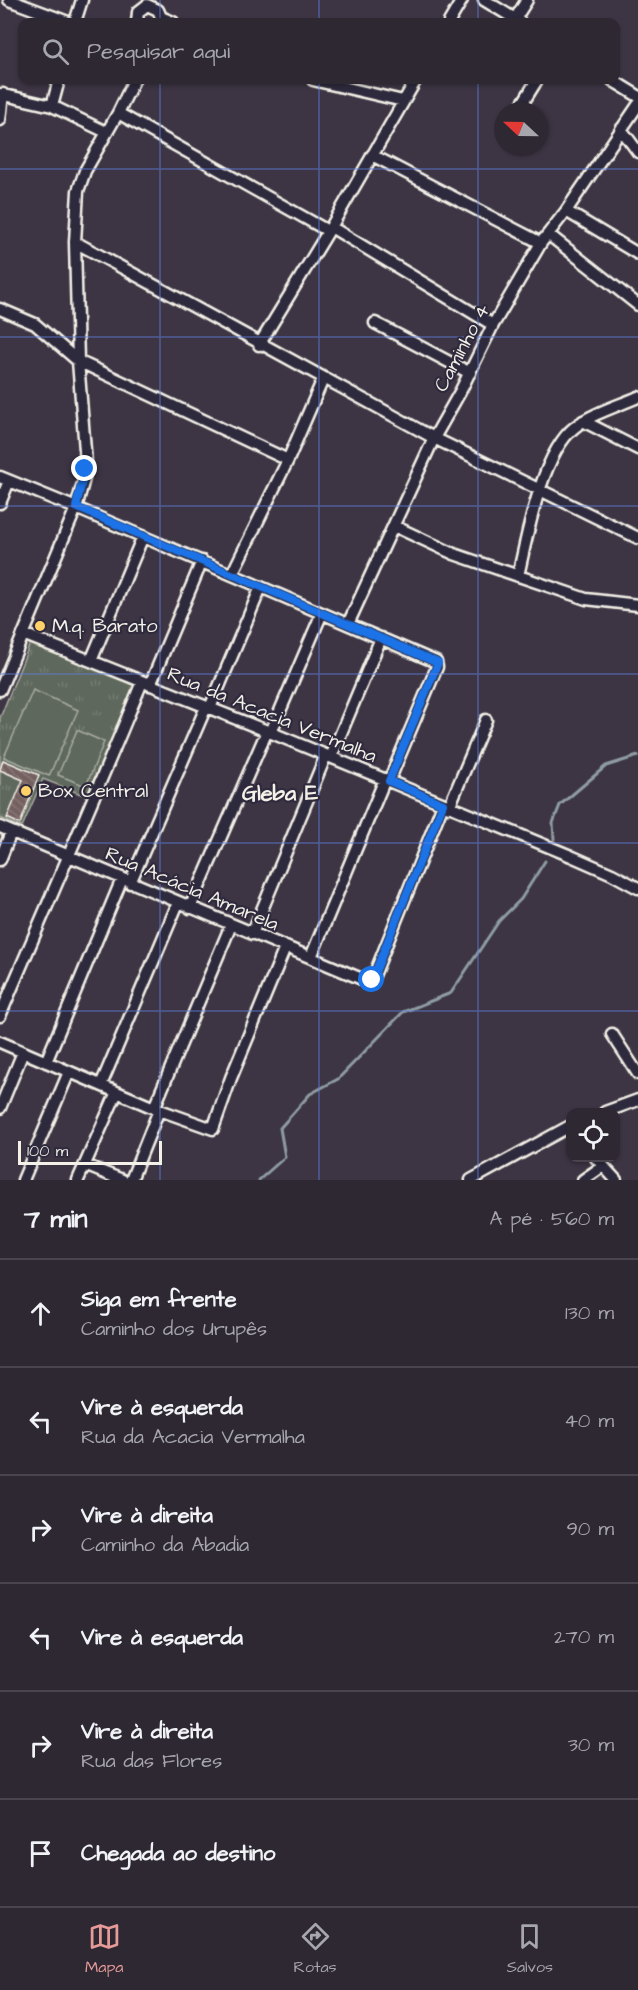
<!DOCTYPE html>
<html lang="pt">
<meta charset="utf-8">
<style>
:root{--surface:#2e2833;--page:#36303b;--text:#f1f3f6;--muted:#a7a6ac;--line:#49444e;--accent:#e69b98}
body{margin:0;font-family:"Architects Daughter",sans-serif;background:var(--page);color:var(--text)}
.controls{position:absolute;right:18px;bottom:18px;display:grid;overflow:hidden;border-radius:12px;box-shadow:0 2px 4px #0004}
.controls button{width:54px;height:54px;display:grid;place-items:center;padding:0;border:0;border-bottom:2px solid var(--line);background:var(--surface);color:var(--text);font:30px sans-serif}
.compass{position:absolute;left:494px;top:102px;width:54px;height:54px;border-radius:50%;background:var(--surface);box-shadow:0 2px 4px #0004;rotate:292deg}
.scale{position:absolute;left:18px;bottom:15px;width:144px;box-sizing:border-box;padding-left:6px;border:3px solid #f4f1e8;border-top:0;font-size:16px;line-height:21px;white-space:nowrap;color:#f4f1e8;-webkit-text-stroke:4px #2f2a3d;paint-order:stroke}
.stop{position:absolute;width:18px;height:18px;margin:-14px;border:4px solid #1a73e8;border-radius:50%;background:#fff}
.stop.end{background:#1a73e8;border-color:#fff;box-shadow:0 2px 6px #0008}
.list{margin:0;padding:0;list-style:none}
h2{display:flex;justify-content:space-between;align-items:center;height:78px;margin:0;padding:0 24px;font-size:26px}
h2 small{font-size:20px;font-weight:400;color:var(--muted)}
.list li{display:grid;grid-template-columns:39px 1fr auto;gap:18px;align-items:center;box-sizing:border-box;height:108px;padding:0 24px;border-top:2px solid var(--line)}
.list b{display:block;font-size:22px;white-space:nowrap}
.list p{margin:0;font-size:20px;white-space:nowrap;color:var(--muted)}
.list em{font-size:20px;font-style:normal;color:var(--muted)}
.icon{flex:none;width:33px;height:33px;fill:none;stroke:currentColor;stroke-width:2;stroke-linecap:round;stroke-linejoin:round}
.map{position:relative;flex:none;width:638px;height:1180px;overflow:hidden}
.search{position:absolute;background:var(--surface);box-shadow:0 2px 4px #0004;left:18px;right:18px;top:18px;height:66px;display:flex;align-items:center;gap:15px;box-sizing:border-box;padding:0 21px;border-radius:12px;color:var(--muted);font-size:22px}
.sheet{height:726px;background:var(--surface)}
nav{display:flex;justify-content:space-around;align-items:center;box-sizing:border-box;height:84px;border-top:2px solid var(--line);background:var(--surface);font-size:16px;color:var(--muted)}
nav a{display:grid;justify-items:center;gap:3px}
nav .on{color:var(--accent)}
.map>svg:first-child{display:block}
.grass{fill:url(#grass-tufts);stroke:#a9aca2;stroke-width:1.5}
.garden{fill:#5e675b;stroke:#a9aca2;stroke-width:1.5}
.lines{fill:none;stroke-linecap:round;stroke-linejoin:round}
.stream{stroke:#8f9da2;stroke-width:3}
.building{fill:url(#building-back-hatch);stroke:#f4f1e8;stroke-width:1.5}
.minor-casing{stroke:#f4f1e8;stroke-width:15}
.minor{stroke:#2f2a3d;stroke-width:10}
.route{stroke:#1a73e8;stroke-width:8}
.grid{fill:none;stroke:#5e7fdd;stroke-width:1.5;stroke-opacity:0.55}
.poi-dot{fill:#ffd166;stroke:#2f2a3d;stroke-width:2}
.labels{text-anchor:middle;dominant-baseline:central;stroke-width:4.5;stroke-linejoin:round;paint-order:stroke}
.street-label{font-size:20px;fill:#f4f1e8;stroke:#2f2a3d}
.poi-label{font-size:20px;fill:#f4f1e8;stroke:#2f2a3d;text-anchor:start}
.quarter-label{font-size:22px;font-weight:bold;fill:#f4f1e8;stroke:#2f2a3d}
</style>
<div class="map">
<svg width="638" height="1180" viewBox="0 0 638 1180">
<defs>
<pattern id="grass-tufts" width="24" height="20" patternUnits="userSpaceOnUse" patternTransform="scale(1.5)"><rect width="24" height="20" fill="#5e675b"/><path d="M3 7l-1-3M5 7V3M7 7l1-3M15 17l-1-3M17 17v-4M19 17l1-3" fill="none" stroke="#767d73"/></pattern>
<pattern id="building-back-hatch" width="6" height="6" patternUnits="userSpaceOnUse" patternTransform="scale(1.5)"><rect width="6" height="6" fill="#746061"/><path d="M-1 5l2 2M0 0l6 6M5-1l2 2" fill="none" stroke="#887778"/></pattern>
</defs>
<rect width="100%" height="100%" fill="#3d3544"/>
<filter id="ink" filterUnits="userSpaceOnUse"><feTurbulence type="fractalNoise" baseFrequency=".0167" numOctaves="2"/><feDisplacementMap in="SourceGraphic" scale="12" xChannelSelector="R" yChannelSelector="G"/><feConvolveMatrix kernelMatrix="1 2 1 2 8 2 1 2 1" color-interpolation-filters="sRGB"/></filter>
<g filter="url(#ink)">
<path class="grass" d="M31 641 138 687 91 798 43 779 22 827 0 818V718Z"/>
<path class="garden" d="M33 690 78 710 49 776 4 757Z
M77 730 104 742 86 786 58 775Z"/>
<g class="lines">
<path class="stream" d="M554 839 553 823 560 805 606 766 638 756
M259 1180 285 1157 280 1128 310 1094 338 1079 403 1012 451 993 499 921 521 899 545 861"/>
</g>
<path class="building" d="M3 760 39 775 20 824 7 818 23 780 0 770Z"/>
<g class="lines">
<g class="minor-casing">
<path id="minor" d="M9 0 68 22
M484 0 520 22
M161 17 173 22
M515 19 527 0
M75 22 82 0
M137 22 138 12 147 5 158 10 161 17 160 22
M449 22 462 0
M313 80 403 101
M612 80 638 96
M0 94 52 106 106 132
M52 106 59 80
M518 111 537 80
M118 113 328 231
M0 120 3 94
M621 129 638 152
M372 155 541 243
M566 211 638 254
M331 227 493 325
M548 234 638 305
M75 242 434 438 638 538
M0 309 35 324 78 361 288 460
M375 323 470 373
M259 345 331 227 416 80
M583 421 638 449
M0 477 76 508 436 662 437 667 389 781
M0 503 9 481
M394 526 454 554 586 599 638 605
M232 574 288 460 323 379
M518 576C527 536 542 452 575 427 593 413 618 406 638 397
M348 624 434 438 460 392 493 325 541 243 566 211 638 105
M23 634 267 731 571 856 612 874 638 888
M91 661 143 536
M150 685 202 561
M0 690 76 508 84 479 86 463 78 361 75 242 78 191 85 171 118 113 134 80
M210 708 261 587
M271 732 322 613
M331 757 381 638
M449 807 486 720
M0 827 369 982 373 978 443 804
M0 860 11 832
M130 883 206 707
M190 908 267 731
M252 934 326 755
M311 957 385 779
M0 1016C47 905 96 794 142 682
M612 1034 638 1074
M0 1042 154 1108 213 1129 231 1078 285 948
M46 1062 122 879
M101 1085 178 903
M0 1108 23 1052
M154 1108 231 925
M605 1112 638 1100
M596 1158 616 1180
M85 1165 122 1180
M23 1180 69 1072
M78 1180 117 1092
M131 1180 159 1110
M471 1180 570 1126
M583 1180 603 1166"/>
</g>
<use href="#minor" class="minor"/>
</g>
</g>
<g class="lines" filter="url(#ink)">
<path class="route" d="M85 469 76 507 438 663 389 781 443 804 372 980"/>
</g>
<path class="grid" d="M160 0V22M319 0V22M478 0V22M160 80V1180M319 80V1180M478 80V1180M0 169H638M0 337H638M0 506H638M0 674H638M0 843H638M0 1011H638"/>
<g class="poi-dot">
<circle cx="40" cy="626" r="6"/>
<circle cx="26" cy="791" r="6"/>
</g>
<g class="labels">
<g class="street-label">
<text transform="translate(462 348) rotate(-62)">Caminho 4</text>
<text transform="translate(272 715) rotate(22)">Rua da Acacia Vermalha</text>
<text transform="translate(192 889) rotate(23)">Rua Acácia Amarela</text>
</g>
<g class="poi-label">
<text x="52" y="626">M.q. Barato</text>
<text x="38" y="791">Box Central</text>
</g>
<g class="quarter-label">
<text x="280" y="793">Gleba E</text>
</g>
</g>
</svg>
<div class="controls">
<button><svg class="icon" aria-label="locate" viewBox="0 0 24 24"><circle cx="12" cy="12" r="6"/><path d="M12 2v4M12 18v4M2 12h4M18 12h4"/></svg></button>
</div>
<svg class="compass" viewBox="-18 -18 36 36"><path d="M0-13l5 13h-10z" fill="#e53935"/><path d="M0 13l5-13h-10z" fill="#a7a6ac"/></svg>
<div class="scale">100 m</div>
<div class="stop" style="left:372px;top:980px"></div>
<div class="stop end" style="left:85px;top:469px"></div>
<div class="search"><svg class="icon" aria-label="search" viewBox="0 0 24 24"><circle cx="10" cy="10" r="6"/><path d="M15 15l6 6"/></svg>Pesquisar aqui</div>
</div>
<section class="sheet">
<h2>7 min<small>A pé · 560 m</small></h2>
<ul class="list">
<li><svg class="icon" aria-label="ahead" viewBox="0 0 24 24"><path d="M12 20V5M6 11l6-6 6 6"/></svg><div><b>Siga em frente</b><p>Caminho dos Urupês</p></div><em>130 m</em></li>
<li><svg class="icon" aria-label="left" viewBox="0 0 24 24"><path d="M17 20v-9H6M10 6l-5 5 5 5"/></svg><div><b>Vire à esquerda</b><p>Rua da Acacia Vermalha</p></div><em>40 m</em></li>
<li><svg class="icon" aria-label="right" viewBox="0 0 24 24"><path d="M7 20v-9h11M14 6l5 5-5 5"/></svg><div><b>Vire à direita</b><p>Caminho da Abadia</p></div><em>90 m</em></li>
<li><svg class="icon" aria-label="left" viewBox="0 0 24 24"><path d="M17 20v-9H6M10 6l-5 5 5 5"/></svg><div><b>Vire à esquerda</b></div><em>270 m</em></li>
<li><svg class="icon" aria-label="right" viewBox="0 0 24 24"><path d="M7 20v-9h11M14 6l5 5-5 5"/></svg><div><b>Vire à direita</b><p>Rua das Flores</p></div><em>30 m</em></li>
<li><svg class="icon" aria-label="arrive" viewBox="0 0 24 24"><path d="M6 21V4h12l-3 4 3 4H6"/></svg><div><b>Chegada ao destino</b></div></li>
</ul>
</section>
<nav>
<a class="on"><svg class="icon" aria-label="map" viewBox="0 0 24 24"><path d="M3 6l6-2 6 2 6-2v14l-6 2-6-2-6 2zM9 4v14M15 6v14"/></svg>Mapa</a>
<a><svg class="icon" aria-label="directions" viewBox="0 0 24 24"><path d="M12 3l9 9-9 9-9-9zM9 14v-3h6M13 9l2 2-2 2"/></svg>Rotas</a>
<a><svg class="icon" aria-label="saved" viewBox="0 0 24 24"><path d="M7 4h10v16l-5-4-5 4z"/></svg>Salvos</a>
</nav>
